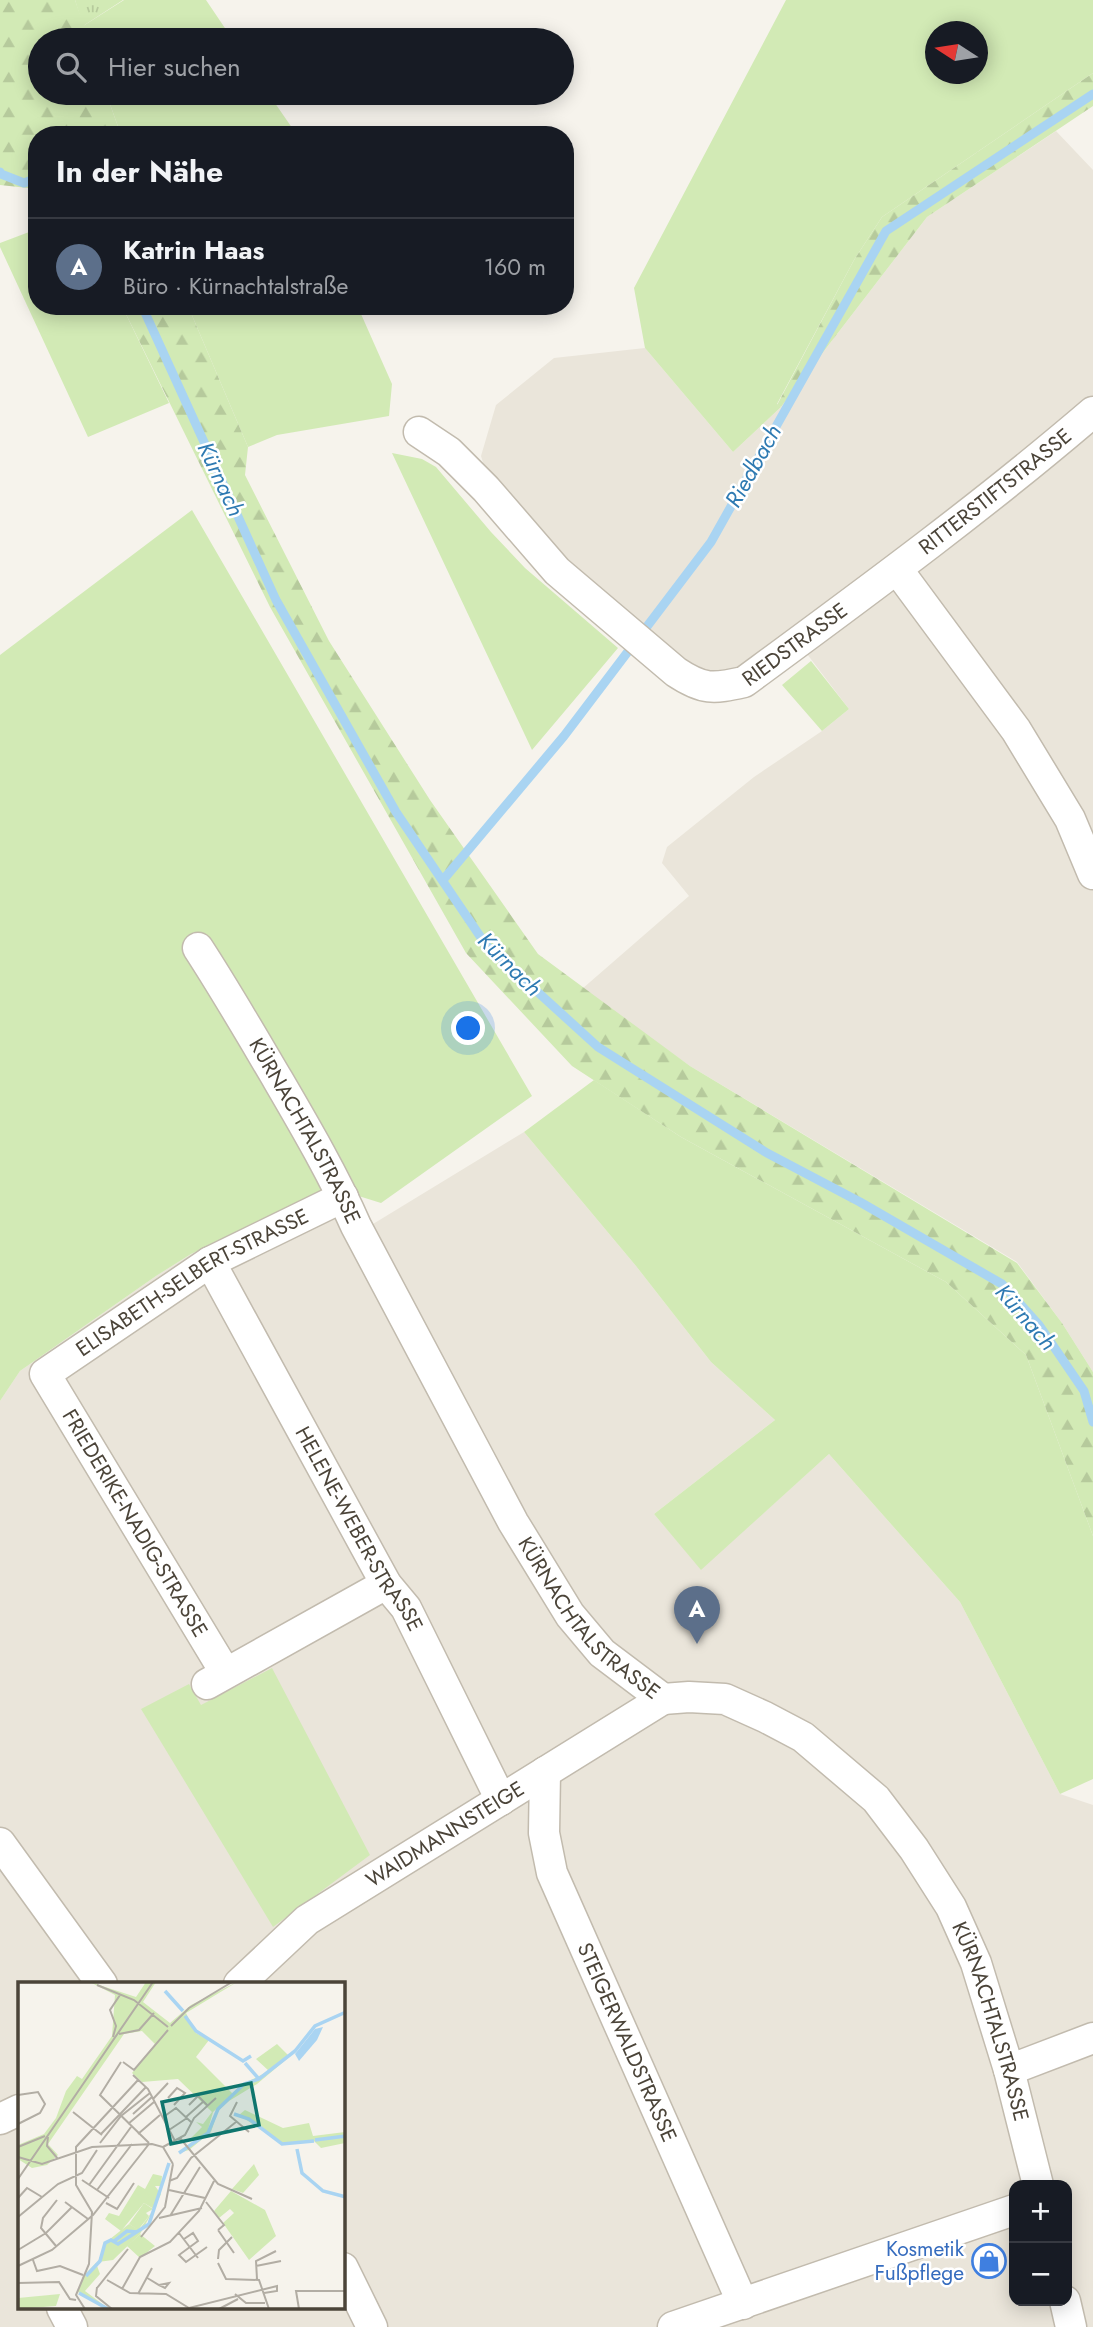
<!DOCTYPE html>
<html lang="de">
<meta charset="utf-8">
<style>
:root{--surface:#171b24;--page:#20242c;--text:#f1f3f6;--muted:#9ea1a6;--line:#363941;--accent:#db2777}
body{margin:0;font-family:Jost,sans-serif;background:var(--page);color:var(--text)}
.controls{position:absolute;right:21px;bottom:21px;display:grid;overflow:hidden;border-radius:14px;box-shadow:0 4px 18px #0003}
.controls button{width:63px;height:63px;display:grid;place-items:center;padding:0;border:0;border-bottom:2px solid var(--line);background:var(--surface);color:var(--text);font:35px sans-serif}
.compass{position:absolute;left:925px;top:21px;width:63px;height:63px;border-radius:50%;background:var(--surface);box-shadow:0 4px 18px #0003;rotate:282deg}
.you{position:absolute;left:469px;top:1029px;width:24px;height:24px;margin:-18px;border:5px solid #fff;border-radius:50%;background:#1a73e8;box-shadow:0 0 0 10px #1a73e833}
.badge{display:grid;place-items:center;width:46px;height:46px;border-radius:50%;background:var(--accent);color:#fff;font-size:23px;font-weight:700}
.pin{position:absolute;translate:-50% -58px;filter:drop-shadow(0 2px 4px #0008)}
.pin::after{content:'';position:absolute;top:37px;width:24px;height:21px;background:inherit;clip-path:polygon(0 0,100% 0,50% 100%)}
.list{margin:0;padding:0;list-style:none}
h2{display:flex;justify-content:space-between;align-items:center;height:91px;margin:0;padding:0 28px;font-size:30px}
h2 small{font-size:23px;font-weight:400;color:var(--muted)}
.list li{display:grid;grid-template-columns:46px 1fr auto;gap:21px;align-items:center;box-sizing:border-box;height:98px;padding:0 28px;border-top:2px solid var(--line)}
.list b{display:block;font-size:26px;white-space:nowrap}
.list p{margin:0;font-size:23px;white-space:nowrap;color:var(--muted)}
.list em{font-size:23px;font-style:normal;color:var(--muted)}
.icon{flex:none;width:38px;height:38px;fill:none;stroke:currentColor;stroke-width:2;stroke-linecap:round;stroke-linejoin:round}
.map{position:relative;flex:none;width:1093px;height:2327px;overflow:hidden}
.search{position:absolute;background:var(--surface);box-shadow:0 4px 18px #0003;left:28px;top:28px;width:546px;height:77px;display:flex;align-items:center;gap:18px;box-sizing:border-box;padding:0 24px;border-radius:38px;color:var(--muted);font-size:26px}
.panel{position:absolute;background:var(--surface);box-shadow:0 4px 18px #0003;left:28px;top:126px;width:546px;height:189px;border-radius:28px}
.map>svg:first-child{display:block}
.residential{fill:#eae5da;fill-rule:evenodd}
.green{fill:#d2eab5;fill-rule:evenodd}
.forest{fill:url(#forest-firs)}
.park{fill:url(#park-tufts)}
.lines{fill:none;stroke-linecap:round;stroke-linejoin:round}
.stream{stroke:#a9d4f2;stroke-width:9}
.street-casing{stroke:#c2bbae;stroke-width:33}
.street{stroke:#fff;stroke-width:30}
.labels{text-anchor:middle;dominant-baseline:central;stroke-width:5;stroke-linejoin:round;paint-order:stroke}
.street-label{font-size:21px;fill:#4b4439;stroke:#fff}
.shop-label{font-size:21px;fill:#366cbe;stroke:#fff;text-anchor:end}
.water-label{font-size:23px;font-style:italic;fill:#2e7ab2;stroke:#fff}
.inset-river{fill:none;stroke:#a9d4f2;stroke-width:3.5}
.inset-road{fill:none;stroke:#b2ada4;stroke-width:2}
.view{fill:#0f766e;fill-opacity:0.15;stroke:#0f766e;stroke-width:3.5}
.inset-edge{fill:none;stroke:#4b4439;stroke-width:3.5}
</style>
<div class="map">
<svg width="1093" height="2327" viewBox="0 0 1093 2327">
<defs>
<pattern id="forest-firs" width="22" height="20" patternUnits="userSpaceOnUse" patternTransform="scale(1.75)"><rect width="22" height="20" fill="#d2eab5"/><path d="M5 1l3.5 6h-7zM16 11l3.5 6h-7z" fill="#b6ca9c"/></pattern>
<pattern id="park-tufts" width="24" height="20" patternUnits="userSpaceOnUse" patternTransform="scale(1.75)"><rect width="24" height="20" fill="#d2eab5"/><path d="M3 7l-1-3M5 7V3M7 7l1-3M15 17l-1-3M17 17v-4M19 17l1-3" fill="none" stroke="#b6ca9c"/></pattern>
</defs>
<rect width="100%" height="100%" fill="#f6f3ec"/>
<path class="residential" d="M1056 131 1093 170V1372L1062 1323 1017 1262 690 1066 582 989 689 896 662 863 667 847 754 777 822 731 849 709 791 633 734 671 711 675 684 662 579 581 486 472 481 456 496 405 554 358 645 348 733 452 781 407 927 217Z
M524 1132 636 1266 711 1362 775 1420 654 1514 701 1569 829 1454 960 1602 1060 1794 1093 1805V2327H0V1401L20 1371 156 1276 191 1254 333 1188 359 1196 373 1224ZM19 1984H343V2308H19ZM1014 2185H1067V2301H1014Z"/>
<path class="green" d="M124 0H206L233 40H89L83 26Z
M786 0H1093V73L882 217 854 260 777 404 781 407 733 452 645 348 634 288ZM936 32H978V74H936Z
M106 93H268L297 135H121Z
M37 229V306H122L169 403 88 437 0 247V243Z
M188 306H363L361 314 392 384 389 416 277 435 248 447Z
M392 453 422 459 436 467 491 532 525 568 618 648 532 750Z
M192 510 532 1096 381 1203 333 1188 191 1254 156 1276 20 1371 0 1401V655Z
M811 661 849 709 822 731 782 685Z
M594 1080 681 1137 946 1282 1026 1355 1093 1536V1779L1060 1794 960 1602 829 1454 701 1570 654 1514 775 1420 711 1362 636 1266 524 1132Z
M272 1668 370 1855 273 1927 141 1709 189 1684 201 1705Z"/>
<path class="forest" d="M0 0H75L89 40H40V93H106L121 135H37V189L0 185Z
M1093 73V106L927 217 781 407 777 405 854 260 882 217Z
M122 306H188L248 447 245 475 329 641 430 800 538 954 690 1066 1017 1263 1062 1323 1093 1372V1536L1026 1355 946 1282 681 1137 572 1066 466 953 270 607Z"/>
<path class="park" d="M75 0H123L83 26Z"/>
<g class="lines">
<path class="stream" d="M0 172 1 174 24 183 37 178
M142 306 276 600 396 812 486 945 598 1047 767 1153 860 1202 1002 1284 1039 1325 1084 1391 1093 1422
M443 880 564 736 711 542 886 231 1093 94"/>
<g class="street-casing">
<g id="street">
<path id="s1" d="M419 432 449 452 486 489 557 571 676 672C703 690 713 689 744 682 862 595 981 508 1093 412"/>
<path d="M897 569 1016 730 1070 819 1093 874"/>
<path id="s2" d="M198 948C226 991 252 1036 278 1080 306 1128 334 1176 356 1226L513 1522 570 1615 602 1653 663 1699 689 1697 725 1699 765 1717 803 1737 876 1799 914 1849 951 1907 976 1963 1009 2070 1038 2185"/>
<path id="s3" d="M210 1262 386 1584 406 1608 501 1800"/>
<path id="s4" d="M225 1672 45 1374 210 1262 343 1197"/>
<path d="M207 1684 386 1584"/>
<path id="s5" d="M545 1772 544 1833 552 1873 743 2304"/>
<path d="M0 1843 102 1984"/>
<path id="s6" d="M239 1984 307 1920 663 1699"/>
<path d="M1009 2070 1093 2038"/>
<path d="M0 2119 19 2110"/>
<path d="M343 2268 372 2327"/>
<path d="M1065 2301 1071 2327"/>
<path d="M62 2308 72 2327"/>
<path d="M673 2327 1014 2210"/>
</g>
</g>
<use href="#street" class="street"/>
</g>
<defs>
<g id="shop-ring" transform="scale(1.75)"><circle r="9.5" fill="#fff" stroke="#3f7fe0" stroke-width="1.5"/><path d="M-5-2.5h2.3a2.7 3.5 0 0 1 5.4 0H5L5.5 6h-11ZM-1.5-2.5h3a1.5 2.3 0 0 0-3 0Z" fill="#3f7fe0"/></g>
</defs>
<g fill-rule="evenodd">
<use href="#shop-ring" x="989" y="2261"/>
</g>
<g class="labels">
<g class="street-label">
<text stroke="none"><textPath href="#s1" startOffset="740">RITTERSTIFTSTRASSE</textPath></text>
<text stroke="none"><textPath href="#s1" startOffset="488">RIEDSTRASSE</textPath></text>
<text stroke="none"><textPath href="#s2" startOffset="212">KÜRNACHTALSTRASSE</textPath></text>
<text stroke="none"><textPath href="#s4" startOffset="522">ELISABETH-SELBERT-STRASSE</textPath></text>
<text transform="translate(135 1523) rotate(59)">FRIEDERIKE-NADIG-STRASSE</text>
<text stroke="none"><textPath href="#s3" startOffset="306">HELENE-WEBER-STRASSE</textPath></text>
<text stroke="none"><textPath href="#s2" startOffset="779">KÜRNACHTALSTRASSE</textPath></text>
<text stroke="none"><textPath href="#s6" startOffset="256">WAIDMANNSTEIGE</textPath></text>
<text stroke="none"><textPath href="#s2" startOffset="1388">KÜRNACHTALSTRASSE</textPath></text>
<text stroke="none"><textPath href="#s5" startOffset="287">STEIGERWALDSTRASSE</textPath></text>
</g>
<g class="shop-label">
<text x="964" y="2249">Kosmetik<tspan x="964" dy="24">Fußpflege</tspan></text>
</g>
<g class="water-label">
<text transform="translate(753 466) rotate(-61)">Riedbach</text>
<text transform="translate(221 479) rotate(65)">Kürnach</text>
<text transform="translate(510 964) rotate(45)">Kürnach</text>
<text transform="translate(1026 1317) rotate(49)">Kürnach</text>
</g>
</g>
<g transform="translate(18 1982)">
<rect width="327" height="327" fill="#f6f3ec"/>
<path d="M72 0 118 15 128 0H138L125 20 152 41 173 23 219 0 168 31 178 51 191 58 178 75 215 112 195 130 189 151 176 161 173 156 184 145 178 140 185 142 194 130 160 97 124 100 114 91 137 62 124 49 106 52 30 162 40 173 29 183 14 186 0 177V163L26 152 38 136 48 109 59 94 64 97 94 54 97 13ZM227 128 265 146 291 141 295 154 327 150V161L303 166 295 158 263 161 221 133ZM213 209 247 228 258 254 231 278 205 241 216 231 212 227 201 236 196 229ZM126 221 135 227 128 231 131 234 120 248 111 242ZM122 252 137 264 122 276 109 264ZM42 312 38 324 0 327V316Z" fill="#d2eab5"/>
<path d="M259 62 270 73 276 71 239 102 211 119 200 129 193 150 171 168 161 171 189 151 200 127 225 102 251 89 238 77ZM136 227 122 252 95 278 80 280 87 261 111 242 121 248ZM78 281 82 292 67 309 91 327 60 310 65 294Z" fill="#d2eab5"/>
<path d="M236 182 241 193 225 211 214 207Z" fill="#d2eab5"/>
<path d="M135 192 144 194 143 204H137L143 212 136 227 126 221 103 249 87 237 91 231 101 234 120 203 127 207Z" fill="#d2eab5"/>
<path d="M305 45 299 58 281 79 277 72 297 47Z" fill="#a9d4f2"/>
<path class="inset-river" d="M147 9 165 29M167 34 178 49 225 79 233 74M227 81 241 97M216 132 231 137 264 162 296 159M297 158 328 154M279 167 284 191 305 209 328 215M161 171 190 151 200 127 226 102 241 97 277 69 297 44 328 30M95 260 109 249 119 250M68 294 82 279 87 261 93 258 100 262 131 242 151 181M61 311 90 327"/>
<path class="inset-road" d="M79 3 116 18 150 45M153 44 171 26 214 0M101 52 121 48 136 31M95 55 98 44 92 28 102 13M103 80 82 113 131 161M105 80 116 88 150 48M115 93 130 107 157 159M0 113 20 110 27 122 22 131 0 142M150 116 159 106 167 111 156 123M135 117 150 101M219 120 212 134 231 150M171 123 180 114 190 124M55 130 84 153M115 132 134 115M168 135 186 119M144 136 158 126 173 140M110 142 136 120M151 148 169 136M83 152 128 105M120 152 142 133M30 155 29 164 40 177M162 156 200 202 234 217M82 161 103 134 132 111M0 165 27 154M145 165 167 153 176 136 198 116M0 175 24 182 74 165 134 162 145 165 155 182M0 197 135 0M64 198 91 216M151 199 159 196 173 176 218 140M71 203 113 145M79 208 114 162M151 208 187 216M0 216 9 206 24 215M47 220 70 237M188 220 206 243 200 248M88 221 99 227 116 201M152 234 182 185M0 235 40 202 64 191 79 168M141 236 184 226M200 248 216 271M161 251 180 276M123 255 147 225 155 182M166 257 175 251 180 259 161 273 168 280 189 265M38 264 23 246 25 236 39 218M0 268 28 251 54 225M200 277 201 268 214 255M15 278 19 289 42 284 65 293M200 281 208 297 241 298 251 327M0 284 34 268 75 233 131 162M238 284 263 279M128 295 131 297 141 303 147 306 151 301 141 303M239 297 238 279 258 269M89 298 112 311 148 312 171 326 259 304V309L246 311M0 301 41 300 52 317 58 318M79 305 78 314 94 327M79 306 110 267M104 307 122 275 152 260 181 229 196 199M120 312 134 286M217 312 228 321H247M67 327 58 313 71 282 74 230 58 203V165L120 98M201 327 220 317M281 327 278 309H328"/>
<path class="view" d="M233 101 241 143 153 162 144 120Z"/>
<rect width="327" height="327" class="inset-edge"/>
</g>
</svg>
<div class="controls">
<button>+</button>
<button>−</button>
</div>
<svg class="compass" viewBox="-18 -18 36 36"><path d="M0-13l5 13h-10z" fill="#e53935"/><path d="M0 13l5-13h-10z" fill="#9ea1a6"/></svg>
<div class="you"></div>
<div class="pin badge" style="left:697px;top:1644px;background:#5c6f8a">A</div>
<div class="search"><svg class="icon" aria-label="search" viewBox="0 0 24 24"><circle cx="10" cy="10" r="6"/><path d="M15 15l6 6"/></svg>Hier suchen</div>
<section class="panel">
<h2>In der Nähe<small></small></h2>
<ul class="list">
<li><span class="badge" style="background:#5c6f8a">A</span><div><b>Katrin Haas</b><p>Büro · Kürnachtalstraße</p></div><em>160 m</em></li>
</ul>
</section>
</div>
